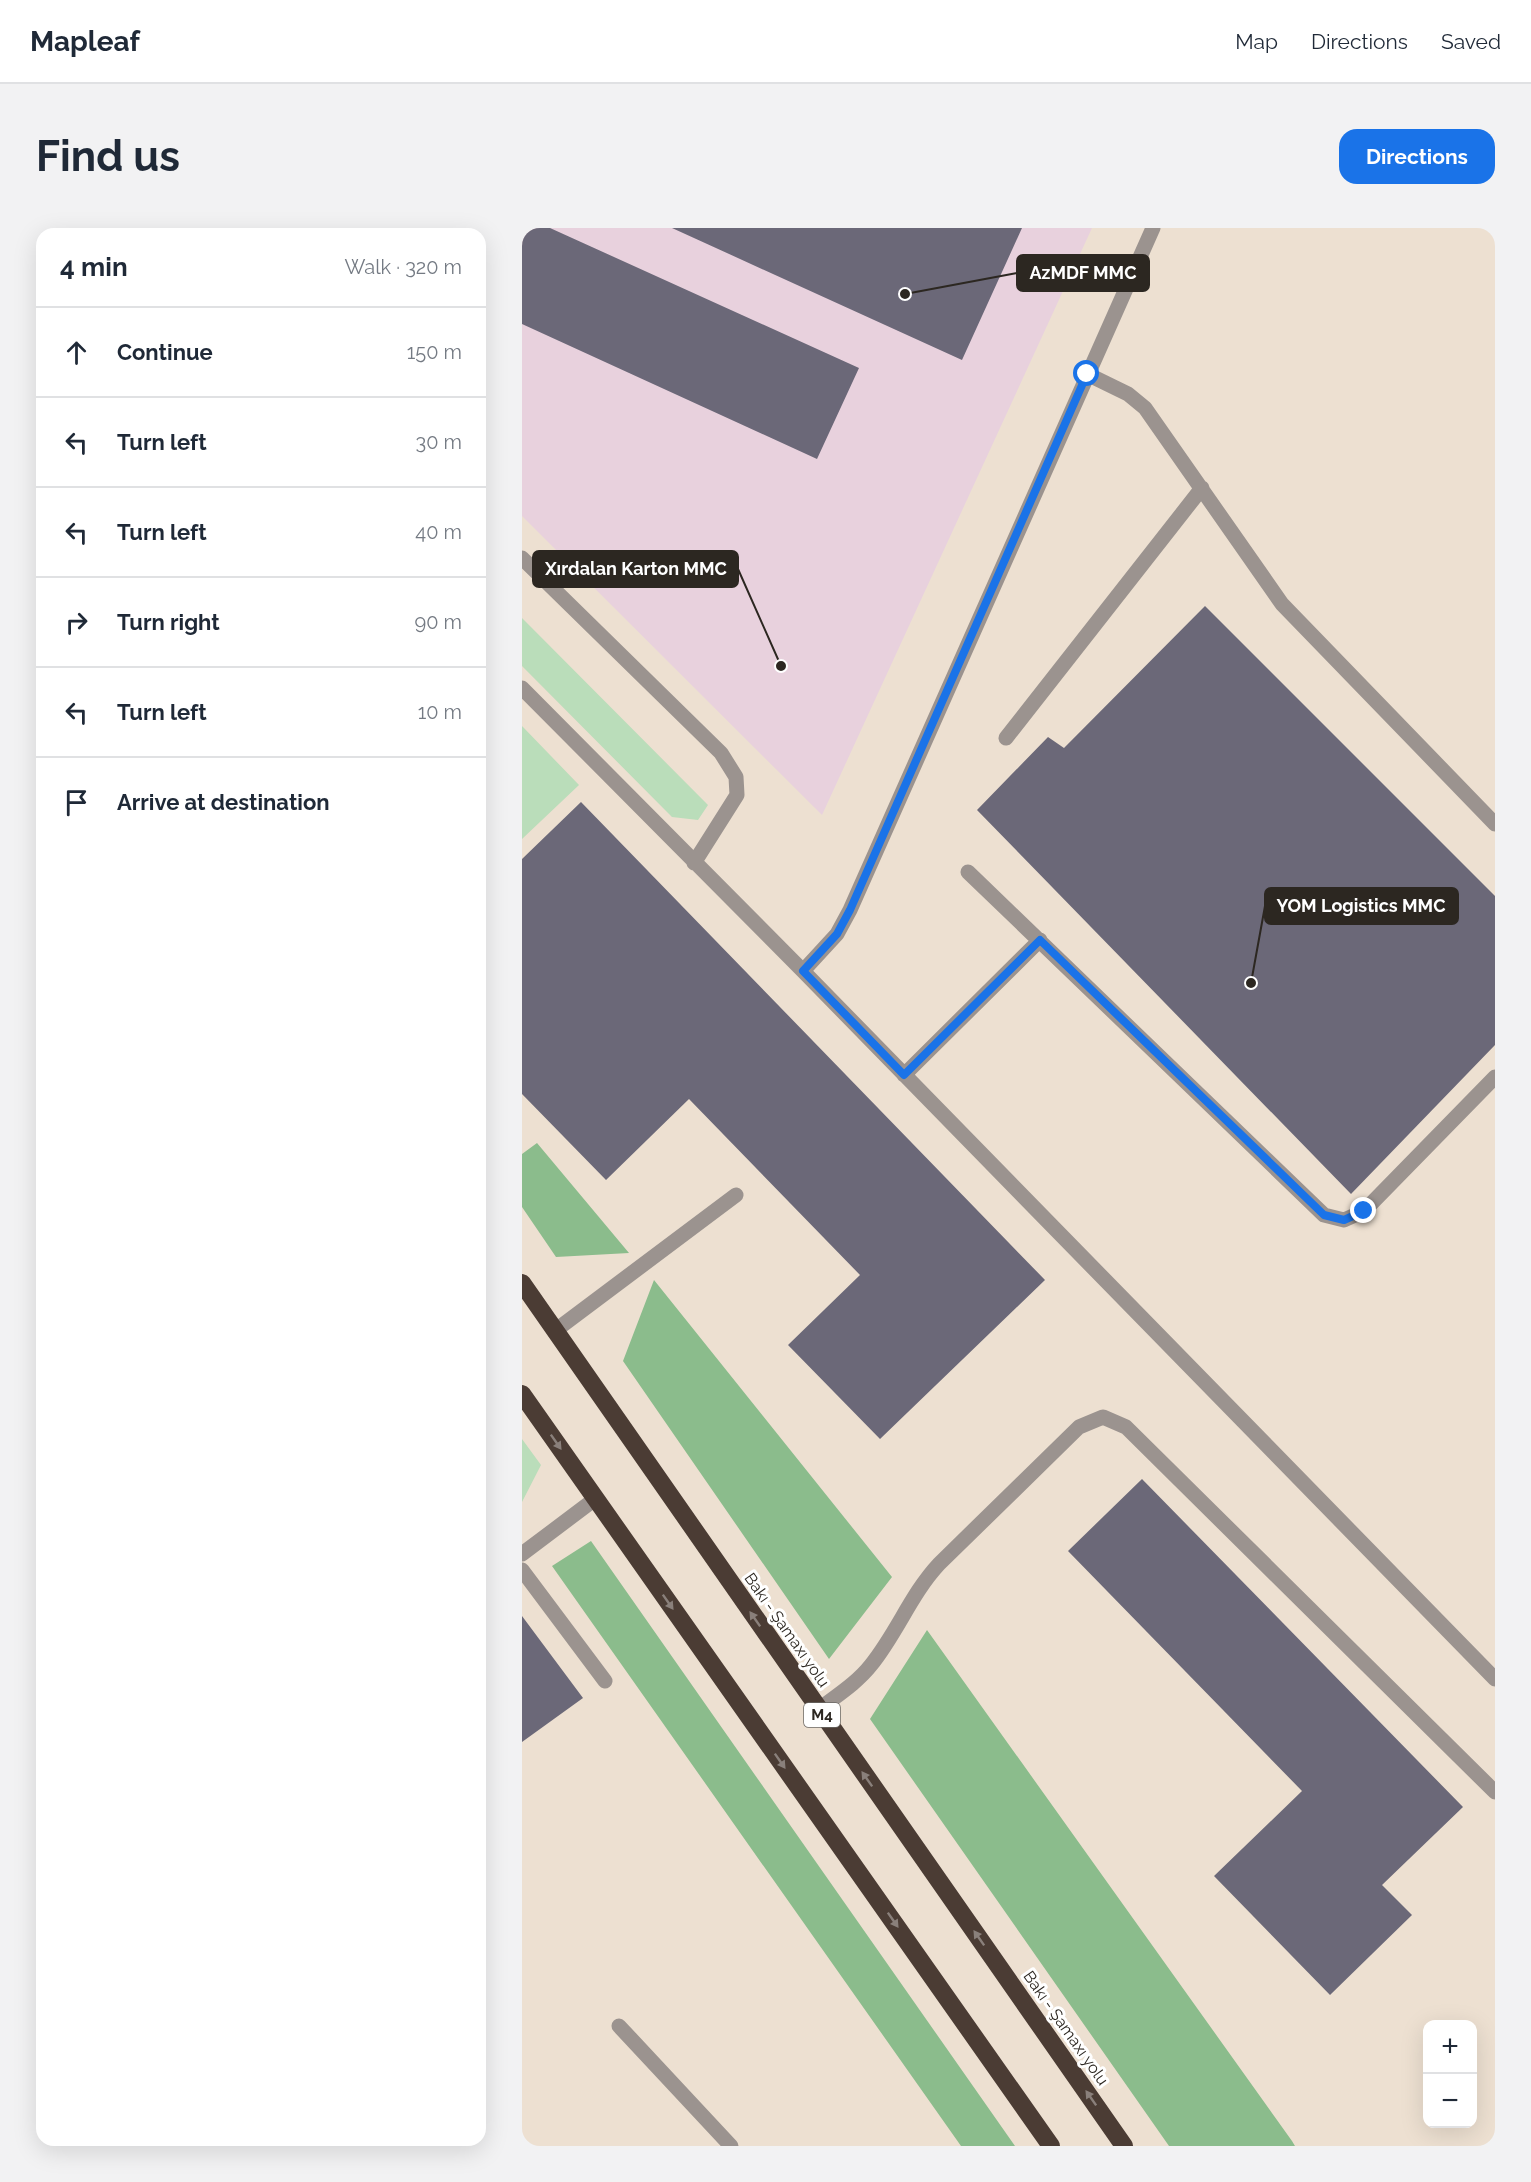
<!DOCTYPE html>
<meta charset="utf-8">
<style>
:root{--surface:#fff;--page:#f2f2f3;--text:#1f2937;--muted:#747a83;--line:#e0e1e3;--accent:#1a73e8}
body{margin:0;font-family:Raleway,sans-serif;background:var(--page);color:var(--text)}
.controls{position:absolute;right:18px;bottom:18px;display:grid;overflow:hidden;border-radius:12px;box-shadow:0 6px 24px #0002}
.controls button{width:54px;height:54px;display:grid;place-items:center;padding:0;border:0;border-bottom:2px solid var(--line);background:var(--surface);color:var(--text);font:30px sans-serif}
.stop{position:absolute;width:18px;height:18px;margin:-14px;border:4px solid #1a73e8;border-radius:50%;background:#fff}
.stop.end{background:#1a73e8;border-color:#fff;box-shadow:0 2px 6px #0008}
.list{margin:0;padding:0;list-style:none}
h2{display:flex;justify-content:space-between;align-items:center;height:78px;margin:0;padding:0 24px;font-size:26px}
h2 small{font-size:20px;font-weight:400;color:var(--muted)}
.list li{display:grid;grid-template-columns:39px 1fr auto;gap:18px;align-items:center;box-sizing:border-box;height:90px;padding:0 24px;border-top:2px solid var(--line)}
.list b{display:block;font-size:22px;white-space:nowrap}
.list em{font-size:20px;font-style:normal;color:var(--muted)}
.icon{flex:none;width:33px;height:33px;fill:none;stroke:currentColor;stroke-width:2;stroke-linecap:round;stroke-linejoin:round}
.map{position:relative;flex:none;width:973px;height:1918px;overflow:hidden;border-radius:18px}
header{display:flex;align-items:center;gap:36px;box-sizing:border-box;height:84px;padding:0 30px;background:var(--surface);border-bottom:2px solid var(--line)}
header strong{font-size:28px}
nav{display:flex;gap:33px;margin-inline-start:auto;font-size:21px}
.intro{display:flex;align-items:center;justify-content:space-between;box-sizing:border-box;height:144px;padding:0 36px}
h1{margin:0;font-size:42px}
.button{padding:15px 27px;border-radius:18px;background:var(--accent);color:#fff;font-size:21px;font-weight:700}
main{display:flex;gap:36px;padding:0 36px}
aside{flex:1;background:var(--surface);border-radius:18px;box-shadow:0 6px 24px #0002}
.map>svg:first-child{display:block}
.industrial{fill:#e8d1dd}
.green{fill:#baddba}
.forest{fill:#8bbc8c}
.building{fill:#6b6878}
.lines{fill:none;stroke-linecap:round;stroke-linejoin:round}
.minor{stroke:#9b938f;stroke-width:15}
.highway{stroke:#4b3c34;stroke-width:18}
.oneway{fill:#8a807b}
.route{stroke:#1a73e8;stroke-width:8}
.labels{text-anchor:middle;dominant-baseline:central;stroke-width:6;stroke-linejoin:round;paint-order:stroke}
.shield{fill:#fff;stroke:#6b6864;stroke-width:1.5}
.shield-label{font-size:15px;font-weight:bold;fill:#2c2721}
.street-label{font-size:16px;fill:#2c2721;stroke:#fff}
.leader{fill:none;stroke:#2c2721;stroke-width:2}
.callout-dot{fill:#2c2721;stroke:#fff;stroke-width:2}
.callout{fill:#2c2721;stroke:#2c2721;stroke-width:2}
.callout-label{font-size:18px;text-anchor:middle;font-weight:bold;fill:#fff}
</style>
<header>
<strong>Mapleaf</strong>
<nav><a>Map</a><a>Directions</a><a>Saved</a></nav>
</header>
<div class="intro"><h1>Find us</h1><a class="button">Directions</a></div>
<main>
<aside>
<h2>4 min<small>Walk · 320 m</small></h2>
<ul class="list">
<li><svg class="icon" aria-label="ahead" viewBox="0 0 24 24"><path d="M12 20V5M6 11l6-6 6 6"/></svg><div><b>Continue</b></div><em>150 m</em></li>
<li><svg class="icon" aria-label="left" viewBox="0 0 24 24"><path d="M17 20v-9H6M10 6l-5 5 5 5"/></svg><div><b>Turn left</b></div><em>30 m</em></li>
<li><svg class="icon" aria-label="left" viewBox="0 0 24 24"><path d="M17 20v-9H6M10 6l-5 5 5 5"/></svg><div><b>Turn left</b></div><em>40 m</em></li>
<li><svg class="icon" aria-label="right" viewBox="0 0 24 24"><path d="M7 20v-9h11M14 6l5 5-5 5"/></svg><div><b>Turn right</b></div><em>90 m</em></li>
<li><svg class="icon" aria-label="left" viewBox="0 0 24 24"><path d="M17 20v-9H6M10 6l-5 5 5 5"/></svg><div><b>Turn left</b></div><em>10 m</em></li>
<li><svg class="icon" aria-label="arrive" viewBox="0 0 24 24"><path d="M6 21V4h12l-3 4 3 4H6"/></svg><div><b>Arrive at destination</b></div></li>
</ul>
</aside>
<div class="map">
<svg width="973" height="1918" viewBox="0 0 973 1918">
<rect width="100%" height="100%" fill="#ede0d1"/>
<path class="industrial" d="M0 0H570L300 587 0 288Z"/>
<path class="green" d="M0 390 186 577 176 592 150 589 0 438Z
M0 498 57 557 0 611Z
M0 1211 19 1237 0 1274Z"/>
<path class="forest" d="M15 915 107 1025 34 1029 0 979V926Z
M132 1052 370 1349 307 1431 101 1133Z
M69 1313 493 1918H439L30 1338Z
M405 1402 770 1913 773 1918H647L348 1491Z"/>
<path class="building" d="M0 0H28L337 140 295 231 0 96Z
M150 0H500L440 132Z
M683 378 973 668V817L829 966 455 582 526 509 542 520Z
M59 574 523 1052 358 1211 266 1117 338 1047 167 871 84 952 0 866V631Z
M620 1251 941 1579 860 1657 890 1687 808 1767 692 1648 780 1563 546 1323Z
M0 1388 61 1470 0 1514Z"/>
<g class="lines">
<path class="minor" d="M565 146 606 166 623 180 760 376 973 596
M0 330 199 525 214 549 215 567 172 635
M0 460 281 743 973 1451
M484 510 680 260
M446 644 802 987 822 992 842 983 973 849
M281 743 315 706 328 682 631 0
M382 847 518 712
M34 1102 214 967
M0 1326 73 1271
M0 1342 83 1453
M296 1482C314 1468 335 1455 349 1437 375 1405 389 1366 417 1336L557 1199 581 1189 604 1199 973 1564
M97 1798 209 1918"/>
<path class="highway" d="M0 1055 602 1918
M0 1166 529 1918"/>
</g>
<defs><path id="oneway-solid" d="M-6-.8H1V-3.2L6.5 0L1 3.2V.8H-6Z" transform="scale(1.5)"/></defs>
<g class="oneway">
<use href="#oneway-solid" transform="translate(34 1214) rotate(55)"/>
<use href="#oneway-solid" transform="translate(146 1374) rotate(55)"/>
<use href="#oneway-solid" transform="translate(233 1391) rotate(-125)"/>
<use href="#oneway-solid" transform="translate(258 1533) rotate(55)"/>
<use href="#oneway-solid" transform="translate(345 1551) rotate(-125)"/>
<use href="#oneway-solid" transform="translate(371 1692) rotate(55)"/>
<use href="#oneway-solid" transform="translate(457 1710) rotate(-125)"/>
<use href="#oneway-solid" transform="translate(569 1870) rotate(-125)"/>
</g>
<g class="lines">
<path class="route" d="M565 146 328 682 315 706 281 743 382 847 518 712 802 987 822 992 842 983"/>
</g>
<g class="labels">
<rect class="shield" x="282" y="1475" width="36" height="24" rx="4.5"/>
<g class="shield-label">
<text x="300" y="1487">M4</text>
</g>
<g class="street-label">
<text transform="translate(265 1402) rotate(55)">Bakı - Şamaxı yolu</text>
<text transform="translate(544 1800) rotate(55)">Bakı - Şamaxı yolu</text>
</g>
</g>
<path class="leader" d="M383 66L495 45M259 438L216 341M729 755L743 678"/>
<g class="callout-dot">
<circle cx="383" cy="66" r="6"/>
<circle cx="259" cy="438" r="6"/>
<circle cx="729" cy="755" r="6"/>
</g>
<g class="callout">
<rect x="495" y="27" width="132" height="36" rx="6"/>
<rect x="11" y="323" width="205" height="36" rx="6"/>
<rect x="743" y="660" width="193" height="36" rx="6"/>
</g>
<g class="callout-label">
<text x="561" y="51">AzMDF MMC</text>
<text x="114" y="347">Xırdalan Karton MMC</text>
<text x="839" y="684">YOM Logistics MMC</text>
</g>
</svg>
<div class="controls">
<button>+</button>
<button>−</button>
</div>
<div class="stop" style="left:565px;top:146px"></div>
<div class="stop end" style="left:842px;top:983px"></div>
</div>
</main>
